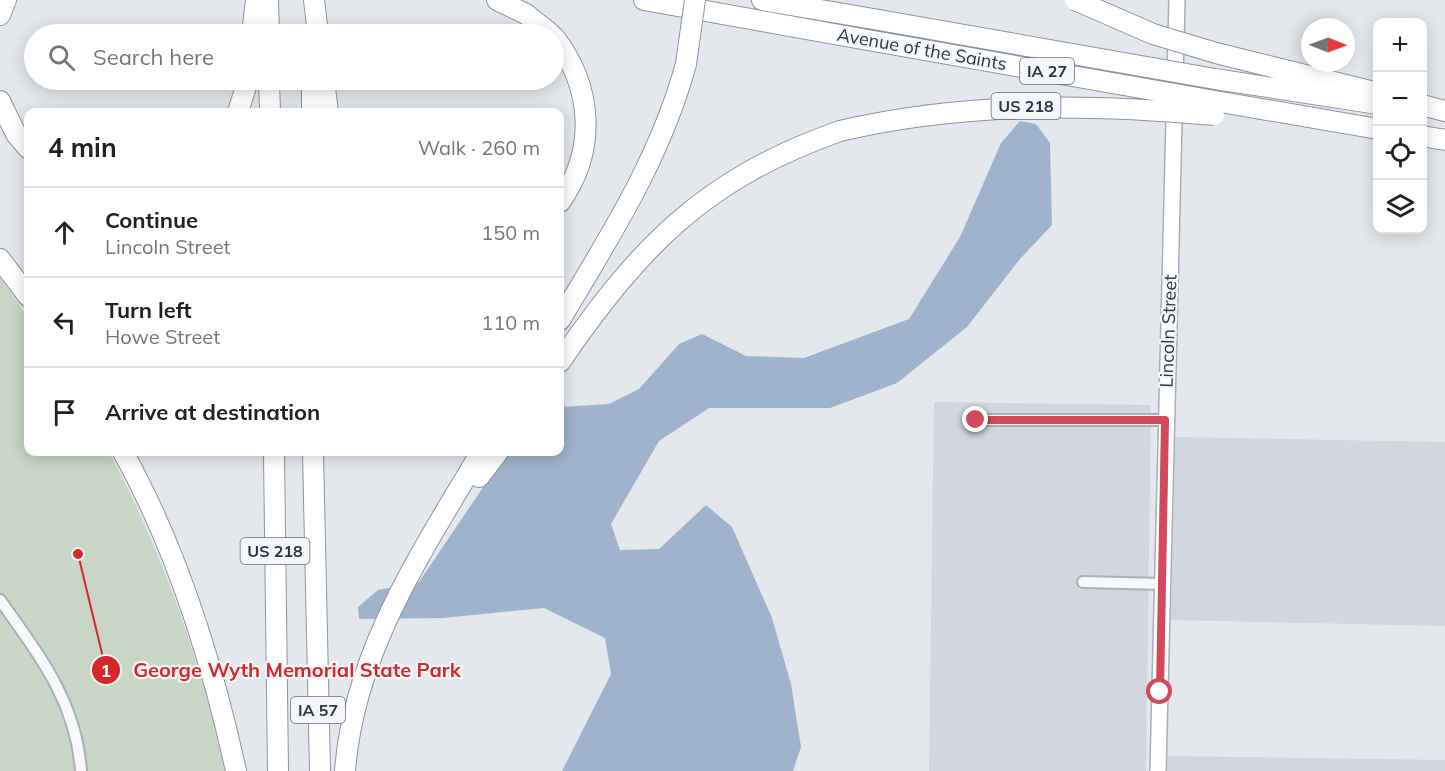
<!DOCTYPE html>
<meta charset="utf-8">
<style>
:root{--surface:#fff;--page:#f6f6f6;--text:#202124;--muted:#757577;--line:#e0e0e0}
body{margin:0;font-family:Mulish,sans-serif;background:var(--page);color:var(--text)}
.controls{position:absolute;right:18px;top:18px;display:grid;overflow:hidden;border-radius:12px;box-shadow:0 3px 15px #0003}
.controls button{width:54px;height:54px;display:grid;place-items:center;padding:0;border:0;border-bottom:2px solid var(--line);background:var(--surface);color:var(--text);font:30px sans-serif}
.compass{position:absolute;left:1301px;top:18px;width:54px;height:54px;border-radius:50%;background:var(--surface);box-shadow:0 3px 15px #0003;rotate:91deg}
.stop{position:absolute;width:18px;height:18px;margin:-14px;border:4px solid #d1495b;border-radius:50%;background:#fff}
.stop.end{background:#d1495b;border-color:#fff;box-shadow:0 2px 6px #0008}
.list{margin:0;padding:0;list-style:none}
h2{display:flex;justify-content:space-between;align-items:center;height:78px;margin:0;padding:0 24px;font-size:26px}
h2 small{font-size:20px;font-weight:400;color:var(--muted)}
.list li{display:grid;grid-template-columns:39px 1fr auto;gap:18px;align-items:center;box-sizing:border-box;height:90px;padding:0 24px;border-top:2px solid var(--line)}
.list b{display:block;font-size:22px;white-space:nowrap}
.list p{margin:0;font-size:20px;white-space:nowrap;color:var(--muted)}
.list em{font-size:20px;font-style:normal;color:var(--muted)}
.icon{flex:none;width:33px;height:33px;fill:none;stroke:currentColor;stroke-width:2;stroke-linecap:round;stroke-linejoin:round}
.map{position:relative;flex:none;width:1445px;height:771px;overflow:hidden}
.search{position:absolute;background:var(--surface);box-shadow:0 3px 15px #0003;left:24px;top:24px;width:540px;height:66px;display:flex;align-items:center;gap:15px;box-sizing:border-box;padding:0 21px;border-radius:33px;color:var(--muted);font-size:22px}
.panel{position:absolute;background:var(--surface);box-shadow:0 3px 15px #0003;left:24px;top:108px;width:540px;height:348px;border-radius:12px}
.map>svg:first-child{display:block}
.built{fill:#d2d6de}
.green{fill:#c9d6c5}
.water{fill:#9fb4cc}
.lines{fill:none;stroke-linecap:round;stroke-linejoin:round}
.street-casing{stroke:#a9aeb7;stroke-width:14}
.secondary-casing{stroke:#a9aeb7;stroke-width:18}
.highway-casing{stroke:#8b94a3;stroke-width:22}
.street{stroke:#f7f8fa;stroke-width:10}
.secondary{stroke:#fff;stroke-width:15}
.highway{stroke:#fff;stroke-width:20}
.highway-bridge-casing{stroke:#8b94a3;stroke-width:22;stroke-linecap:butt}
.highway-bridge{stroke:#fff;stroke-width:20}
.route{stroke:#d1495b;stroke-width:8}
.labels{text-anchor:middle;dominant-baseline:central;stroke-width:4.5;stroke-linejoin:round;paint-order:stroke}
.shield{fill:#f4f6f9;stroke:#676e7b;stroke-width:1.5}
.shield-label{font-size:16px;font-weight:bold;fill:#2b3445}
.street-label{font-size:18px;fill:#2b3445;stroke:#f4f6f9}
.leader{fill:none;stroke:#d62828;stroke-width:2}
.callout-dot{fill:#d62828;stroke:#f4f6f9;stroke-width:2}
.mark-label{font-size:18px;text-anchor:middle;font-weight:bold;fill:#fff}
.callout-label{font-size:20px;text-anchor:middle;font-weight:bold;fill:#d62828;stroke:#f4f6f9;stroke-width:4.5;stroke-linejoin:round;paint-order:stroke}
</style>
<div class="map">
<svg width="1445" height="771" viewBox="0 0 1445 771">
<rect width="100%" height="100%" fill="#e4e7ec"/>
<path class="built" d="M934 402 1151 405 1146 771H929Z
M1175 437 1445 442V626L1171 620Z
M1166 756 1445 760V771H1166Z"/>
<path class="green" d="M0 277 28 318V452H109C162 552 201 660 225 771H0Z"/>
<path class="water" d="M1020 121 1036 124 1050 143 1052 225 1020 259 967 327 897 383 830 408H709L659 441 611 524 620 550 659 549 706 505 732 527 772 618 791 684 801 747 793 771H562L611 674 605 638 544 608 443 618 359 619 358 607 378 590 419 582 507 452H560V407L609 404 639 389 679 344 702 334 746 356 804 358 909 319 960 237 1001 143Z"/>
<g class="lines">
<g class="street-casing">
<path id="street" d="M976 420H1165
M1083 582 1162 584
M0 600C39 655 76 701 81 771"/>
</g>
<g class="secondary-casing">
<path id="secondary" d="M1158 771 1177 0"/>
</g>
<g class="highway-casing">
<path id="highway" d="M268 0 269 34
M314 0 318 34
M497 0 526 14 551 34
M644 0 879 42
M762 0 879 20
M0 15 6 0
M252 34 256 0
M554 37C593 87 597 150 560 202
M1216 53 1378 93
M1215 79 1378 104
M269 80 270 112
M312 80V112
M324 80 328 112
M0 101 16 134 28 148
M1215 101 1378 129
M1422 105 1445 111
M238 112 248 80
M1422 136 1445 140
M0 259 28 296
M560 320C610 236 660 159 686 64
M560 362C640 246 704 179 840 131
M123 452C178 551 212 661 236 771
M274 452 278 771
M313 452 320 771
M479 477 498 452
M345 771C354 651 422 552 481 452"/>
</g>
<use href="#street" class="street"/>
<use href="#secondary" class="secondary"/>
<use href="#highway" class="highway"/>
<g class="highway-bridge-casing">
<path id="highway-bridge" d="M1075 0 1153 34 1216 53
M879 20 1215 79
M879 42 1215 101
M686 64 695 0
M840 131C964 102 1088 104 1214 115"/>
</g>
<use href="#highway-bridge" class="highway-bridge"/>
</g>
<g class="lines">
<path class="route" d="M976 420H1165L1160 692"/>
</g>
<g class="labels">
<g class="shield">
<rect x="1020" y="58" width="54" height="26" rx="4.5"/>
<rect x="991.5" y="93" width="69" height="26" rx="4.5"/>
<rect x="240.5" y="538" width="69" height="26" rx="4.5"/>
<rect x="291" y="697" width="54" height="26" rx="4.5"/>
</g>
<g class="shield-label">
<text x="1047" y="71">IA 27</text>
<text x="1026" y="106">US 218</text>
<text x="275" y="551">US 218</text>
<text x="318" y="710">IA 57</text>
</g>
<g class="street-label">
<text transform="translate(922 49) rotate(10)">Avenue of the Saints</text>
<text transform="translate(1168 331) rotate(-88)">Lincoln Street</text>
</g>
</g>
<path class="leader" d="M78 554L106 670"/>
<g class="callout-dot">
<circle cx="78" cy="554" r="6"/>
<circle cx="106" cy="670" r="15"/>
</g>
<g class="mark-label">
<text x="106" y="677">1</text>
</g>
<g class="callout-label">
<text x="297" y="677">George Wyth Memorial State Park</text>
</g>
</svg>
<div class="controls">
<button>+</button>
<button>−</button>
<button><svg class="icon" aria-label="locate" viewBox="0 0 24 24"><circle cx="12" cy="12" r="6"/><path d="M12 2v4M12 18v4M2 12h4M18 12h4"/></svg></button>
<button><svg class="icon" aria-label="layers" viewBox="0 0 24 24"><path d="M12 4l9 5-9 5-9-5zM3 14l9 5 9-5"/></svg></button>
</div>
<svg class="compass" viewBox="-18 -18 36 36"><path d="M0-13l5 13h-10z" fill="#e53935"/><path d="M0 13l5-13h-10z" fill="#757577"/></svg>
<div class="stop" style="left:1160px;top:692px"></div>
<div class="stop end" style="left:976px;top:420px"></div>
<div class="search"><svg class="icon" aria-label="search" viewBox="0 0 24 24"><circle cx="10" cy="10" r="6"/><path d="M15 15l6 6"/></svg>Search here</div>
<section class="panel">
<h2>4 min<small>Walk · 260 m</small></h2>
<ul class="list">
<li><svg class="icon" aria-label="ahead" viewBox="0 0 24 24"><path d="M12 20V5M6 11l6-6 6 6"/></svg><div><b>Continue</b><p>Lincoln Street</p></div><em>150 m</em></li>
<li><svg class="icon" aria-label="left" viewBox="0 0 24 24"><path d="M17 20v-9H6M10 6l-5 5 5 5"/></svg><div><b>Turn left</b><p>Howe Street</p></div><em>110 m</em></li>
<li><svg class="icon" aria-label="arrive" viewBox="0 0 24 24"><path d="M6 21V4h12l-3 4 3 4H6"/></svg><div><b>Arrive at destination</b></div></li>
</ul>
</section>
</div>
